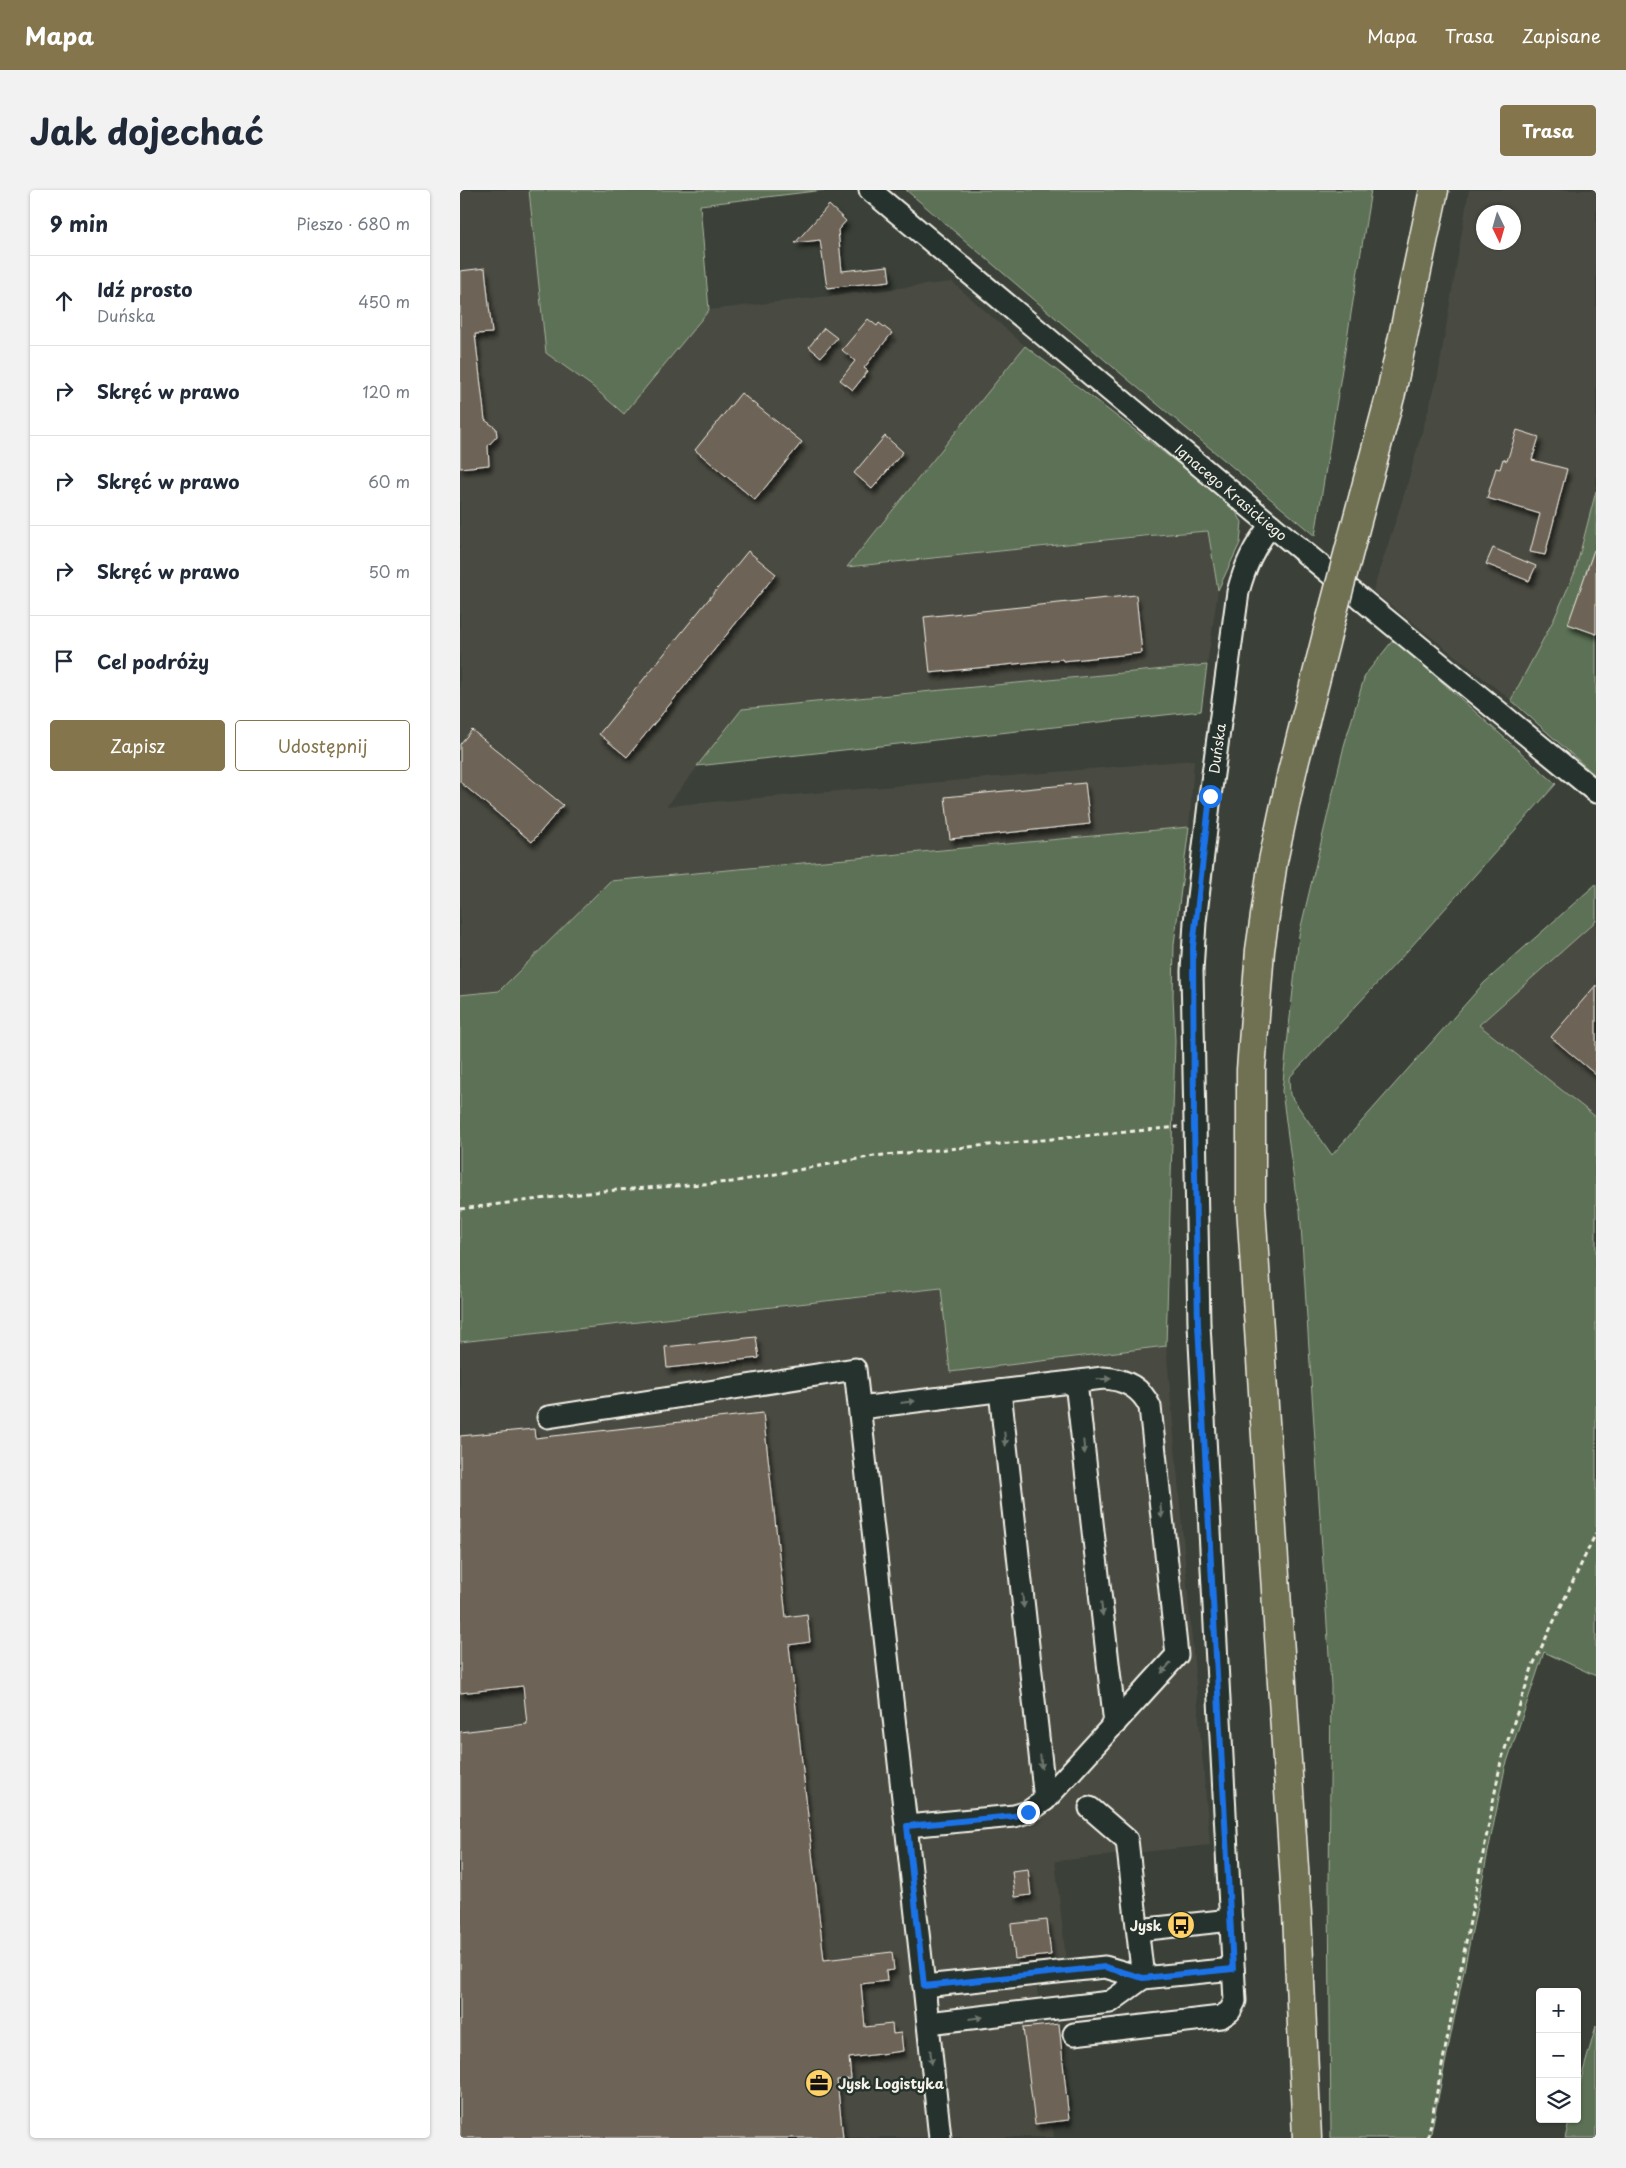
<!DOCTYPE html>
<html lang="pl">
<meta charset="utf-8">
<style>
:root{--surface:#fff;--page:#f2f2f3;--text:#1f2937;--muted:#747a83;--line:#e0e1e3;--accent:#84754c}
body{margin:0;font-family:"Playpen Sans",sans-serif;background:var(--page);color:var(--text)}
.controls{position:absolute;right:15px;bottom:15px;display:grid;overflow:hidden;border-radius:5px;box-shadow:0 1px 4px #0004}
.controls button{width:45px;height:45px;display:grid;place-items:center;padding:0;border:0;border-bottom:1px solid var(--line);background:var(--surface);color:var(--text);font:25px sans-serif}
.compass{position:absolute;left:1016px;top:15px;width:45px;height:45px;border-radius:50%;background:var(--surface);box-shadow:0 1px 4px #0004;rotate:175deg}
.stop{position:absolute;width:15px;height:15px;margin:-11px;border:4px solid #1a73e8;border-radius:50%;background:#fff}
.stop.end{background:#1a73e8;border-color:#fff;box-shadow:0 1px 5px #0008}
.list{margin:0;padding:0;list-style:none}
h2{display:flex;justify-content:space-between;align-items:center;height:65px;margin:0;padding:0 20px;font-size:21px}
h2 small{font-size:16px;font-weight:400;color:var(--muted)}
.list li{display:grid;grid-template-columns:32px 1fr auto;gap:15px;align-items:center;box-sizing:border-box;height:90px;padding:0 20px;border-top:1px solid var(--line)}
.list b{display:block;font-size:19px;white-space:nowrap}
.list p{margin:0;font-size:16px;white-space:nowrap;color:var(--muted)}
.list em{font-size:16px;font-style:normal;color:var(--muted)}
.actions{display:flex;gap:10px;padding:15px 20px}
.actions a{flex:1;padding:11px 0;border:1px solid var(--accent);border-radius:5px;text-align:center;font-size:18px;color:var(--accent)}
.actions .main{background:var(--accent);color:#fff}
.icon{flex:none;width:28px;height:28px;fill:none;stroke:currentColor;stroke-width:2;stroke-linecap:round;stroke-linejoin:round}
.map{position:relative;flex:none;width:1136px;height:1948px;overflow:hidden;border-radius:5px}
header{display:flex;align-items:center;gap:30px;box-sizing:border-box;height:70px;padding:0 25px;background:var(--accent);color:#fff}
header strong{font-size:24px}
nav{display:flex;gap:28px;margin-inline-start:auto;font-size:18px}
.intro{display:flex;align-items:center;justify-content:space-between;box-sizing:border-box;height:120px;padding:0 30px}
h1{margin:0;font-size:35px}
.button{padding:12px 22px;border-radius:5px;background:var(--accent);color:#fff;font-size:18px;font-weight:700}
main{display:flex;gap:30px;padding:0 30px}
aside{flex:1;background:var(--surface);border-radius:5px;box-shadow:0 1px 4px #0004}
.map>svg:first-child{display:block}
.built{fill:#4a4b42;fill-rule:evenodd}
.green{fill:#5b7154;stroke:#a8b19e}
.building{fill:#6d6356;stroke:#f4f1e8;filter:url(#shadow)}
.lines{fill:none;stroke-linecap:round;stroke-linejoin:round}
.minor-casing{stroke:#f4f1e8;stroke-width:25}
.major-casing{stroke:#f4f1e8;stroke-width:31}
.path{stroke:#f4f1e8;stroke-width:3;stroke-dasharray:5 4;stroke-linecap:butt}
.minor{stroke:#26332d;stroke-width:21}
.major{stroke:#706f52;stroke-width:28}
.major-bridge-casing{stroke:#f4f1e8;stroke-width:31;stroke-linecap:butt}
.major-bridge{stroke:#706f52;stroke-width:28}
.oneway{fill:#6e766e}
.route{stroke:#1a73e8;stroke-width:6}
.labels{text-anchor:middle;dominant-baseline:central;stroke-width:5;stroke-linejoin:round;paint-order:stroke}
.street-label{font-size:14px;fill:#f4f1e8;stroke:#26332d}
.poi-label{font-size:14px;font-weight:bold;fill:#f4f1e8;stroke:#26332d;text-anchor:end}
</style>
<header>
<strong>Mapa</strong>
<nav><a>Mapa</a><a>Trasa</a><a>Zapisane</a></nav>
</header>
<div class="intro"><h1>Jak dojechać</h1><a class="button">Trasa</a></div>
<main>
<aside>
<h2>9 min<small>Pieszo · 680 m</small></h2>
<ul class="list">
<li><svg class="icon" aria-label="ahead" viewBox="0 0 24 24"><path d="M12 20V5M6 11l6-6 6 6"/></svg><div><b>Idź prosto</b><p>Duńska</p></div><em>450 m</em></li>
<li><svg class="icon" aria-label="right" viewBox="0 0 24 24"><path d="M7 20v-9h11M14 6l5 5-5 5"/></svg><div><b>Skręć w prawo</b></div><em>120 m</em></li>
<li><svg class="icon" aria-label="right" viewBox="0 0 24 24"><path d="M7 20v-9h11M14 6l5 5-5 5"/></svg><div><b>Skręć w prawo</b></div><em>60 m</em></li>
<li><svg class="icon" aria-label="right" viewBox="0 0 24 24"><path d="M7 20v-9h11M14 6l5 5-5 5"/></svg><div><b>Skręć w prawo</b></div><em>50 m</em></li>
<li><svg class="icon" aria-label="arrive" viewBox="0 0 24 24"><path d="M6 21V4h12l-3 4 3 4H6"/></svg><div><b>Cel podróży</b></div></li>
</ul>
<div class="actions"><a class="main">Zapisz</a><a>Udostępnij</a></div>
</aside>
<div class="map">
<svg width="1136" height="1948" viewBox="0 0 1136 1948">
<defs>
<filter id="shadow"><feDropShadow dx="3" dy="5.5" stdDeviation="2.5" flood-color="#0009"/></filter>
</defs>
<rect width="100%" height="100%" fill="#3b4139"/>
<filter id="ink" filterUnits="userSpaceOnUse"><feTurbulence type="fractalNoise" baseFrequency=".02" numOctaves="2"/><feDisplacementMap in="SourceGraphic" scale="10" xChannelSelector="R" yChannelSelector="G"/><feConvolveMatrix kernelMatrix="1 2 1 2 8 2 1 2 1" color-interpolation-filters="sRGB"/></filter>
<g filter="url(#ink)">
<path class="built" d="M0 0H69L86 163 132 196 164 224 249 120 492 92 565 156 388 376 748 341 758 400 747 475 282 519 207 616 734 570 729 637 150 691 39 801 0 805Z
M1009 0H1136V301L1115 382 1094 429 1051 510 913 401 945 302 978 186ZM1024 22H1054V52H1024Z
M1136 731V927L1019 835Z
M482 1098 490 1182 706 1156 750 1655 595 1671 606 1770 574 1773 594 1947 0 1948V1152Z"/>
<path class="green" d="M69 0H364L240 15 249 120 164 224 132 196 86 163Z
M446 0H911L855 346 653 177Z
M565 156 771 314 782 332 780 353 758 400 748 341 684 346 387 377Z
M1136 301V586L1051 510 1094 429 1115 382Z
M934 449 1096 594 950 758 829 888 830 905 872 965 1024 793 1136 694V731L1019 835 1136 927V1486L1084 1462 1045 1578 970 1948H871L869 1695 871 1496 840 1020 835 999 822 901 839 745 884 556 905 485Z
M747 475 741 521 237 576 282 519Z
M729 637 714 754 713 806 715 851 706 1156 490 1182 481 1098 0 1152V805L39 801 150 691Z
M1136 1836V1948H1105L1110 1929H1117V1903Z"/>
<path class="building" d="M369 15 386 31 378 40 382 81 428 76 430 91 367 98 360 50 335 53Z
M25 78 32 143 15 144 25 230 36 238 37 246 28 256 29 275 0 278V81Z
M408 129 417 136 419 133 432 143 404 178 408 181 393 200 380 190 395 171 382 160Z
M364 138 377 148 361 167 349 157Z
M281 203 342 252 295 310 235 260Z
M1057 240 1079 247 1072 270 1107 279 1085 365 1070 362 1080 324 1027 308 1036 278 1040 279 1043 269 1047 271Z
M425 246 443 262 412 299 394 283Z
M1033 358 1076 376 1069 391 1026 374Z
M1134 360H1136V444L1108 434Z
M288 361 316 384 167 567 139 544Z
M676 405 682 463 603 471 602 469 470 483 464 427Z
M12 540 103 615 72 652 0 592V554Z
M625 593 630 634 490 649 485 607Z
M1136 795V885L1091 847Z
M296 1147 299 1168 207 1178 205 1157Z
M303 1223 326 1427 347 1424 350 1452 329 1455 364 1770 432 1762 434 1780 426 1781 427 1791 401 1794 405 1837 432 1834 433 1844 441 1843 443 1861 389 1868 391 1889 377 1890 383 1948H0V1542L67 1534 63 1496 0 1503V1246L74 1239 75 1248Z
M568 1679 571 1705 555 1707 552 1681Z
M587 1730 591 1765 555 1769 551 1734Z
M599 1834 609 1930 575 1934 563 1838Z"/>
<g class="lines">
<g class="minor-casing">
<g id="minor">
<path id="s1" d="M410 0 811 335 1136 602"/>
<path d="M616 1192 655 1534"/>
<path d="M540 1201 585 1610"/>
<path d="M400 1218 643 1188C664 1189 681 1197 690 1217L717 1465 585 1610 568 1622 554 1626 447 1636"/>
<path d="M88 1227 395 1179 464 1796"/>
<path d="M630 1618 667 1650 683 1788 773 1779"/>
<path d="M678 1740 771 1730"/>
<path d="M468 1833 650 1812 683 1788"/>
<path id="s2" d="M614 1844 761 1827 770 1821 775 1811 739 1134 732 781 735 732 750 606 778 402C785 376 794 356 811 335"/>
<path d="M480 1948 464 1796 645 1777 683 1788"/>
</g>
</g>
<g class="major-casing">
<path id="major" d="M893 346 931 203 974 0
M847 1948 837 1724 791 1016V880L800 760 813 671 832 582 871 429"/>
</g>
<path class="path" d="M0 1019 143 1001 272 992 414 966 718 937
M968 1948 1041 1571 1073 1475 1136 1343"/>
<use href="#minor" class="minor"/>
<use href="#major" class="major"/>
<g class="major-bridge-casing">
<path id="major-bridge" d="M871 429 893 346"/>
</g>
<use href="#major-bridge" class="major-bridge"/>
</g>
<defs><path id="oneway-solid" d="M-6-.8H1V-3.2L6.5 0L1 3.2V.8H-6Z" transform="scale(1.25)"/></defs>
<g class="oneway">
<use href="#oneway-solid" transform="translate(644 1189) rotate(-2)"/>
<use href="#oneway-solid" transform="translate(448 1212) rotate(-7)"/>
<use href="#oneway-solid" transform="translate(545 1249) rotate(84)"/>
<use href="#oneway-solid" transform="translate(624 1257) rotate(84)"/>
<use href="#oneway-solid" transform="translate(701 1321) rotate(84)"/>
<use href="#oneway-solid" transform="translate(563 1411) rotate(84)"/>
<use href="#oneway-solid" transform="translate(642 1419) rotate(84)"/>
<use href="#oneway-solid" transform="translate(706 1478) rotate(132)"/>
<use href="#oneway-solid" transform="translate(581 1572) rotate(84)"/>
<use href="#oneway-solid" transform="translate(516 1828) rotate(-7)"/>
<use href="#oneway-solid" transform="translate(471 1867) rotate(84)"/>
</g>
</g>
<g class="lines" filter="url(#ink)">
<path class="route" d="M568 1622 554 1626 447 1636 464 1796 645 1777 683 1788 773 1779 738 1134 734 935 733 757 750 606"/>
</g>
<defs>
<g id="bus-disc" transform="scale(1.4375)"><circle r="9.5" fill="#ffd166" stroke="#26332d"/><path d="M-5-6H5V4H4V6H2V4H-2V6H-4V4H-5ZM-3.5-4V0h7V-4ZM-3.5 1.2v1.5H-2V1.2ZM2 1.2v1.5H3.5V1.2Z" fill="#111"/></g>
<g id="office-disc" transform="scale(1.4375)"><circle r="9.5" fill="#ffd166" stroke="#26332d"/><path d="M-6-3h4V-5.5h4V-3h4V5H-6ZM-1-4.5V-3h2v-1.5ZM-6 0V1H6V0Z" fill="#111"/></g>
</defs>
<g fill-rule="evenodd">
<use href="#bus-disc" x="721" y="1735"/>
<use href="#office-disc" x="359" y="1893"/>
</g>
<g class="labels">
<g class="street-label">
<text stroke="none"><textPath href="#s1" startOffset="471">Ignacego Krasickiego</textPath></text>
<text stroke="none"><textPath href="#s2" startOffset="1425">Duńska</textPath></text>
</g>
<g class="poi-label">
<text x="702" y="1735">Jysk</text>
<text x="378" y="1893" text-anchor="start">Jysk Logistyka</text>
</g>
</g>
</svg>
<div class="controls">
<button>+</button>
<button>−</button>
<button><svg class="icon" aria-label="layers" viewBox="0 0 24 24"><path d="M12 4l9 5-9 5-9-5zM3 14l9 5 9-5"/></svg></button>
</div>
<svg class="compass" viewBox="-18 -18 36 36"><path d="M0-13l5 13h-10z" fill="#e53935"/><path d="M0 13l5-13h-10z" fill="#747a83"/></svg>
<div class="stop" style="left:750px;top:606px"></div>
<div class="stop end" style="left:568px;top:1622px"></div>
</div>
</main>
